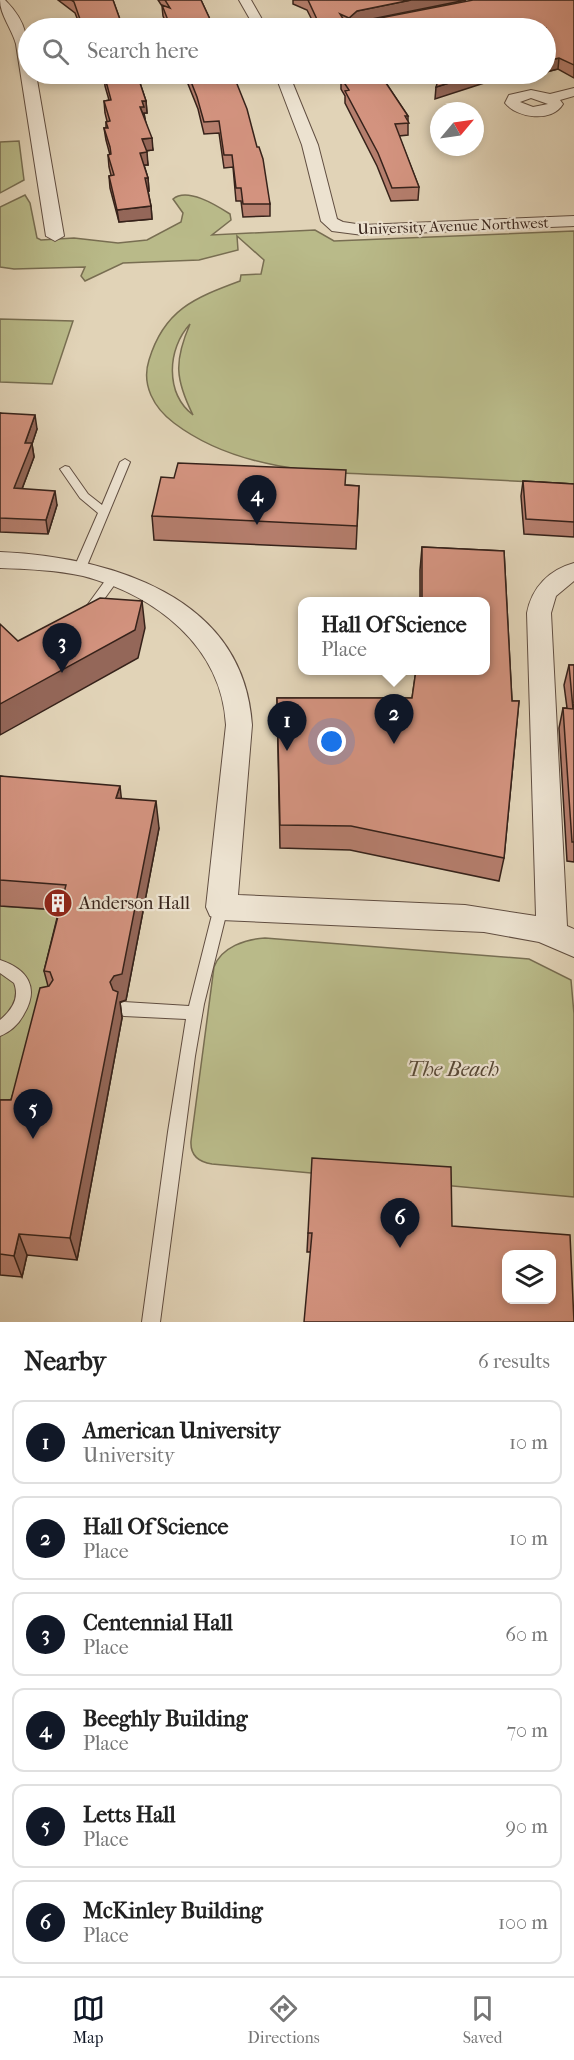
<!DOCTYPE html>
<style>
:root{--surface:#fff;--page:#f6f6f6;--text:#222;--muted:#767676;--line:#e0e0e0;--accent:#111827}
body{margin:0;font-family:"IM FELL French Canon",serif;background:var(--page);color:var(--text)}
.controls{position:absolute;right:18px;bottom:18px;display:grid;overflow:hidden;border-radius:12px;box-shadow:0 3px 9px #0003}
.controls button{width:54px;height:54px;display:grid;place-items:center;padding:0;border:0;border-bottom:2px solid var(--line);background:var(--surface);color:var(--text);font:30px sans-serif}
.compass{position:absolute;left:430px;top:102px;width:54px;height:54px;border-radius:50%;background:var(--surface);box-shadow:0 3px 9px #0003;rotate:61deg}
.you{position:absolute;left:332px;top:742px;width:21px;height:21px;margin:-15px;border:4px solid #fff;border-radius:50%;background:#1a73e8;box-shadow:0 0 0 9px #1a73e833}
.badge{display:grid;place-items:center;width:39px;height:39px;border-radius:50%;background:var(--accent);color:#fff;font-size:20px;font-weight:700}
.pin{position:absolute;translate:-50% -50px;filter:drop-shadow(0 2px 3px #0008)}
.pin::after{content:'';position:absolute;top:32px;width:21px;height:18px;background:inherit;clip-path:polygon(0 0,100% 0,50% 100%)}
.popup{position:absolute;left:298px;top:597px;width:192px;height:78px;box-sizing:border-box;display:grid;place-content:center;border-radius:12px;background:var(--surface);filter:drop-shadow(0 2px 4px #0005);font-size:20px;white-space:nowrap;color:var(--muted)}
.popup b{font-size:22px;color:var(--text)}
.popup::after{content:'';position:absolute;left:50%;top:100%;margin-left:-12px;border:12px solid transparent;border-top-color:var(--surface)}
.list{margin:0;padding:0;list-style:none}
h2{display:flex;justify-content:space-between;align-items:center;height:78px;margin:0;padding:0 24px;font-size:26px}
h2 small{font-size:20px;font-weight:400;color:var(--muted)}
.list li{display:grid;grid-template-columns:39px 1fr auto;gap:18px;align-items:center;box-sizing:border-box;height:84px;margin:0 12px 12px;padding:0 12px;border:2px solid var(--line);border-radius:12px}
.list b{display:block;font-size:22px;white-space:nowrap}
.list p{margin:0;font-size:20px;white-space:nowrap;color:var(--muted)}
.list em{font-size:20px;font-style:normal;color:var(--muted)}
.icon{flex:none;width:33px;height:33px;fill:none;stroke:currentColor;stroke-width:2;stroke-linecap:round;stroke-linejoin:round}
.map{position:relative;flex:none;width:574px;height:1322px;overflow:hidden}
.search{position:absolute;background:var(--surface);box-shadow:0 3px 9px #0003;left:18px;right:18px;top:18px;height:66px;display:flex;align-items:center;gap:15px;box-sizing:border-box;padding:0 21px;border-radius:33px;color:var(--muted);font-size:22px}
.sheet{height:654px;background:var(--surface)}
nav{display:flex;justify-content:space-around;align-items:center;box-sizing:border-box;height:84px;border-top:2px solid var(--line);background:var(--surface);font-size:16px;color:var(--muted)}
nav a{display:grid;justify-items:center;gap:3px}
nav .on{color:var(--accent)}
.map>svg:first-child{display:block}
.green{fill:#b9ba89;stroke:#786e52;stroke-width:1.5;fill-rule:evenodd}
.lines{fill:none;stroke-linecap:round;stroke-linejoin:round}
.lane-casing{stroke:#614e41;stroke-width:2}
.street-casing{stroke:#614e41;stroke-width:2}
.lane{fill:#ece2d0;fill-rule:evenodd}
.street{fill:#ece2d0;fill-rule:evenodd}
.wall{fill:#b57e6d;stroke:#36221a;stroke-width:1.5}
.shaded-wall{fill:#946759;stroke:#36221a;stroke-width:1.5}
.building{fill:#d3937f;stroke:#36221a;stroke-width:1.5;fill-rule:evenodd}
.labels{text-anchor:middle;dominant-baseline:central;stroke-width:4.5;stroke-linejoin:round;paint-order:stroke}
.far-street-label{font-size:15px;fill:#36221a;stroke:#ece2d0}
.poi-label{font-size:18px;fill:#36221a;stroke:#ece2d0;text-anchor:start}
.near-park-label{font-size:21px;font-style:italic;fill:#574836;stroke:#ece2d0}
</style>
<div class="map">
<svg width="574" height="1322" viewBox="0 0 574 1322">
<rect width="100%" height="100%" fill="#e1d3b7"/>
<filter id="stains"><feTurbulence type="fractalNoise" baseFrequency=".00333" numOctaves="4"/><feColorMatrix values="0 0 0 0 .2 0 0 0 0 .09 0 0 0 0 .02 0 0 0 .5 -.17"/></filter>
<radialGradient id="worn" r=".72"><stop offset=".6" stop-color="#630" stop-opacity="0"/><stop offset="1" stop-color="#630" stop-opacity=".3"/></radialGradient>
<path class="green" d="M19 141 24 180 0 193V142Z
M25 195 30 203 37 238 41 240 74 238 118 243 147 240 181 222 183 213 173 199C187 187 216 205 230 214L231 220 212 235 315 230 334 241 574 231V484C528 482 483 479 437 477 349 472 248 479 174 423 154 408 141 385 149 360 164 310 194 298 240 281L241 275 261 274 264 260 237 236 238 250 199 260 123 263 85 281 81 276 85 267 14 269 0 267V207ZM190 324C174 361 175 379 193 415 165 393 167 349 190 324Z
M0 319 73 321 52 384 0 382Z
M0 906 96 913 30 1082 0 1123Z
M265 938 529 959 571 980 574 1014V1197L212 1164C199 1162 190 1156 191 1141L214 967C221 947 246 939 265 938Z"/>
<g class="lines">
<g class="lane-casing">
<path id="lane" d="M125 459 130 462 86 568 84 571H76L74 568 98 513 80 498 60 469 65 466 69 467 88 494 102 505 120 462Z
M114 573 118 574 120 577 118 580 94 613H86L84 610 86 607 110 574Z
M221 901 226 903 228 907 204 1004 195 1056 160 1322H142L168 1132 186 1019 124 1016 119 1014 116 1009 119 1004 124 1002 189 1006 214 907 216 903Z
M0 960C27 969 40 987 24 1014 19 1024 10 1032 0 1036V1020C12 1010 20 998 14 983L0 973Z"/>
</g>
<g class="street-casing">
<path id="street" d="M0 0H5C29 24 28 41 28 74H36L64 236 55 241 46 236 16 44C12 29 0 15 0 0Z
M239 0H251L267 28H255Z
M275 74H289L318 145 337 219 343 222 363 225 574 216V226L363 235 332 231 321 221 302 145Z
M574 88V96L560 100 563 104C552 123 517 118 505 103L509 95 531 90 550 94ZM531 98 548 104 533 107 520 102Z
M0 552C109 557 244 595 252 725L238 895 465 905 536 916 527 613C532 587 549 570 574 563V581L556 596 551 613 567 926 574 929V957L539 942 484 932 221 920 210 916 206 907 226 725C222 646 155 595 83 576 56 570 27 569 0 568Z"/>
</g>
<use href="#lane" class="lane"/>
<use href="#street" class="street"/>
</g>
<path class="wall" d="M58 0H113L123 28H81L75 13Z
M158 0H201L214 28H168L163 16 162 6Z
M293 0H466L370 19 574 0V78L558 69 546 72V28H350V27L349 28H316L307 10 293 4Z
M104 74H137L146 101 147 113H144L145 119 153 150 146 151 148 165H144L148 178 149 191H148L151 206 152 219 119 222 110 188 109 176 111 175 109 167 108 155H110L106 140 104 128H106V122L107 121 105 113 104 101 109 100 105 86Z
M184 74H233L270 204V216L243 217 241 201H236L233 167 224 168 219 133 204 134 198 109Z
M338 74H380L408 116V135L399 136 419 187 418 200 391 201 377 166 345 103V96L341 89V81Z
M514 74H541L522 78Z
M0 413 37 429 32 444 34 457 22 489 57 505 48 534 0 532Z
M523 481 574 484V537L524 534 521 496Z
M346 485 359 486 356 549 154 540 152 516Z
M422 547 504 551 512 701H519L504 858 499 881 350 850 280 848 277 698H412L416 670H486V602H420V570Z
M569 665H574V862L567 861 559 728 563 708H567L564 685Z
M0 776 121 799 159 828 126 1000 120 1002 122 1018 77 1260 27 1255 22 1277 0 1275V1100H11L48 986 44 971 59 910 0 906Z
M451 1167 310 1252H307L308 1233Z"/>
<path class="shaded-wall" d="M411 0H466L357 22 351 19 350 27 348 28 349 18 357 11Z
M92 24V28H82V25Z
M559 58 558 69 546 72V61Z
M478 74H512L435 99 436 87Z
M523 74H541L522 78Z
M142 101H146L147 113H144L145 119 140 107Z
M152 138 153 150 143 151 142 139Z
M147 152 148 165H141L140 153Z
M145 178H148L149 191H146Z
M151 206 152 219 119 222 117 210Z
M35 415 37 429 32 444 34 457 17 502 14 488 25 443Z
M55 491 57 505 48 534 46 520Z
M142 601 145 628 138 658 0 735V704Z
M120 786 123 813 116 798Z
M156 801 159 828 126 1000 120 1002 122 1018 77 1260 70 1238 110 982Z
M19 1234 27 1255 22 1277 14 1256Z"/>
<path class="building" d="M71 0H113L123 28H93L92 24 82 25 74 2Z
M165 0H201L214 28H171L162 5 170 8Z
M308 0H411L357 11 349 18 340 14 349 28H321Z
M473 0H574V65L559 58 546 61V28H371L351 19H375Z
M104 74H137L146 101H142L144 107H140L152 138 142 139 147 152 140 153 148 178H145L151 206 117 210 109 176 114 175 108 155 111 154 110 147 104 128H108L106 122 110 121 104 101 111 100Z
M188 74H233L247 109 257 147H259L263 159 270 204H243L241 188H236L232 155H224L219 121 204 122 197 97Z
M344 74H380L408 116H405L409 123 395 124 419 187 392 188 378 153 345 91 349 90 341 78 345 77Z
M440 74H478L436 87Z
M0 413 35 415 25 443H32L14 488 55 491 46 520 0 518Z
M178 463 346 470 345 485 359 486 357 526 152 516 161 477 174 478Z
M523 481 574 484V522L526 519Z
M422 547 504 551 512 701H519L504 858 351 826 280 825 277 698H412L416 670H486V602H422Z
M100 598 142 601 135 630 0 704V624L18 641Z
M569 665H574V842H572L563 708 573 709Z
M0 776 120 786 116 798 156 801 122 974 114 976 110 982 113 990 118 992 70 1238 19 1234 14 1256 0 1254V1100H11L40 988 49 986 53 980 50 972 44 971 66 885 0 880Z
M312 1158 451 1167 452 1226 570 1235 574 1322H304L312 1233H308ZM507 1254H552V1299H507Z"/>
<defs>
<g id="building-disc" transform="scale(1.5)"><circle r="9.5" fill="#8f2418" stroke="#ece2d0"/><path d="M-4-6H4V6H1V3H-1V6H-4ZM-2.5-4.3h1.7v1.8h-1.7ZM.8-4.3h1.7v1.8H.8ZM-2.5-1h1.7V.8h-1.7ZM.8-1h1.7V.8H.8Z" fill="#fff"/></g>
</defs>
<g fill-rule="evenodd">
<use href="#building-disc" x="58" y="903"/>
</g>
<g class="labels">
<g class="far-street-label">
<text transform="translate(453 226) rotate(-2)">University Avenue Northwest</text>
</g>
<g class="poi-label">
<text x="79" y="903">Anderson Hall</text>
</g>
<g class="near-park-label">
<text x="453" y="1069">The Beach</text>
</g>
</g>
<rect width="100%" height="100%" filter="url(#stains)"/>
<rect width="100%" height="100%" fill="url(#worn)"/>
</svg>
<div class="controls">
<button><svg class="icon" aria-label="layers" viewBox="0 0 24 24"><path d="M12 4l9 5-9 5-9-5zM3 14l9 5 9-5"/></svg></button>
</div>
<svg class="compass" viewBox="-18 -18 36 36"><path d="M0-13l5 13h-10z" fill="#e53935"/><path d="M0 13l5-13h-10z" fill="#767676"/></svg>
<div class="you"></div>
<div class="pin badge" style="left:287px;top:751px">1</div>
<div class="pin badge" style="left:394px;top:744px">2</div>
<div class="popup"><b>Hall Of Science</b>Place</div>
<div class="pin badge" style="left:62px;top:673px">3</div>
<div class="pin badge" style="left:257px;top:525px">4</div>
<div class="pin badge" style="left:33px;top:1139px">5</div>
<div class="pin badge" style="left:400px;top:1248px">6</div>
<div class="search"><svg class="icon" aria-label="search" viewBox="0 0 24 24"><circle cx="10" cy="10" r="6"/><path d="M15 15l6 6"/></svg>Search here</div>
</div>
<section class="sheet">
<h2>Nearby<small>6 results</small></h2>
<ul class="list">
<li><span class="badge">1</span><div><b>American University</b><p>University</p></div><em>10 m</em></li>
<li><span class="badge">2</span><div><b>Hall Of Science</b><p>Place</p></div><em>10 m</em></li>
<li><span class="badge">3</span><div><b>Centennial Hall</b><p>Place</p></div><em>60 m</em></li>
<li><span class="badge">4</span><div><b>Beeghly Building</b><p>Place</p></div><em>70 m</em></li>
<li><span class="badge">5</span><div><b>Letts Hall</b><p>Place</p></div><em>90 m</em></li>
<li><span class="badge">6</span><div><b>McKinley Building</b><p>Place</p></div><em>100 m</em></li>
</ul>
</section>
<nav>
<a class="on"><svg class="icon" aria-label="map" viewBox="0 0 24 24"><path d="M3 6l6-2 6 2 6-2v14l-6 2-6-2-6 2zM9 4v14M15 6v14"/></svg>Map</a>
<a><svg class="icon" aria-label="directions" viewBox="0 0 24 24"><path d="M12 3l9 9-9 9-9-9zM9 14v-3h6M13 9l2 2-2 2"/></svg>Directions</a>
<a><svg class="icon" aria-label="saved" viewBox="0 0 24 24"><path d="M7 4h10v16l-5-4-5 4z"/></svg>Saved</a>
</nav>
